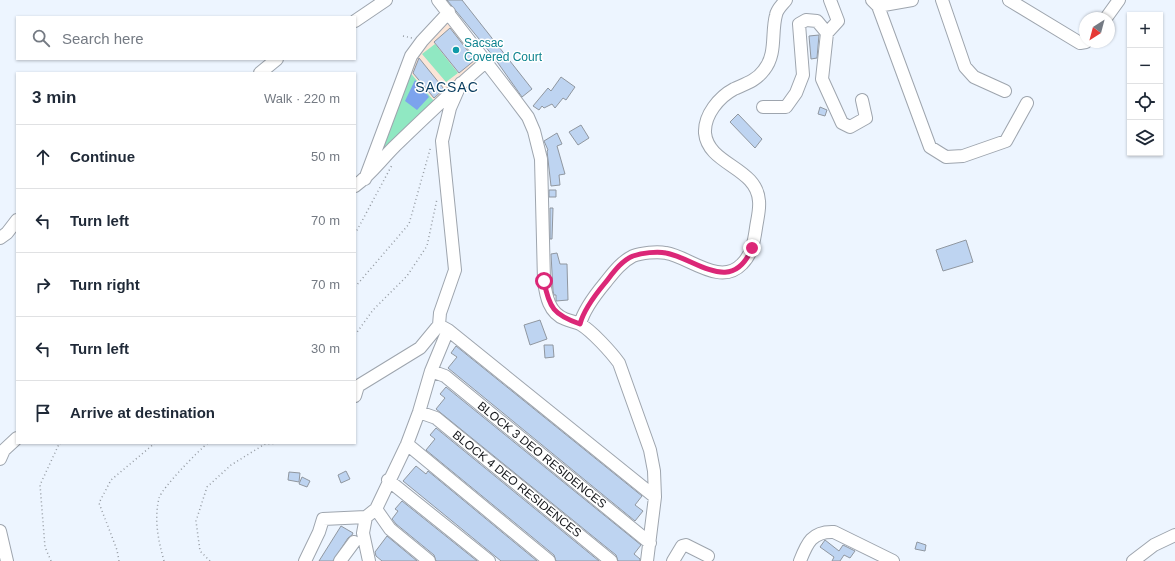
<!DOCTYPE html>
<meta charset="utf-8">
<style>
:root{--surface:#fff;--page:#f6f6f7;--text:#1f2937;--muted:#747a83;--line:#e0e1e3}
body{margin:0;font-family:Helvetica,sans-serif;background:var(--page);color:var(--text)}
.controls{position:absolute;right:12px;top:12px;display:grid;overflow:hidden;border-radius:0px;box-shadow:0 1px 3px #0004}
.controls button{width:36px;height:36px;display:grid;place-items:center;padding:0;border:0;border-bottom:1px solid var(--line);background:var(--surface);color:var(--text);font:20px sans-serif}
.compass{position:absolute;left:1079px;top:12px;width:36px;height:36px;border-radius:50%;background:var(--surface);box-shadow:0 1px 3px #0004;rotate:216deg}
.stop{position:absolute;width:12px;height:12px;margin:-9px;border:3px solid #db2777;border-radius:50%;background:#fff}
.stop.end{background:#db2777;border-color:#fff;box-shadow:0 1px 4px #0008}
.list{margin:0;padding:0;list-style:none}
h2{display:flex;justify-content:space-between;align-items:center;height:52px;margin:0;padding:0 16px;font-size:17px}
h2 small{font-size:13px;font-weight:400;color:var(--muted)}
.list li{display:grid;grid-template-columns:26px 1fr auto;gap:12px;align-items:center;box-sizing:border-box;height:64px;padding:0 16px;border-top:1px solid var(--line)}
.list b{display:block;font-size:15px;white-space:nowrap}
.list em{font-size:13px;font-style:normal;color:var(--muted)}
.icon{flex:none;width:22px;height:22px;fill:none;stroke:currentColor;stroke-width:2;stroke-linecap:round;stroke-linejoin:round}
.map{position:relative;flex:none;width:1175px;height:561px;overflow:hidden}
.search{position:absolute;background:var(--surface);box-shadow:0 1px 3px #0004;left:16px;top:16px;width:340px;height:44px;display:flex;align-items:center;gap:10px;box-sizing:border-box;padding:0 14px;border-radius:0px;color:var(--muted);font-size:15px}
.panel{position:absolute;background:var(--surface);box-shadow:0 1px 3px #0004;left:16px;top:72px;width:340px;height:372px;border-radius:0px}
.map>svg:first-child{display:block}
.commercial{fill:#fbe5d7}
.green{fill:#90e8c2}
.water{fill:#7ca3ed}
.building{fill:#bed4f1;stroke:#9097a0}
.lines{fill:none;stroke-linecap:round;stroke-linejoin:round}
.minor-casing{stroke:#9ea5ae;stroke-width:14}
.path{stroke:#959ba2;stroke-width:1.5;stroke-dasharray:1 3;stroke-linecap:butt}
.minor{stroke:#fff;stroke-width:12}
.route{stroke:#db2777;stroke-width:5}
.culture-dot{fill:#0f9aa8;stroke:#fff;stroke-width:1.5}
.labels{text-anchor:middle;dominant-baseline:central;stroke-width:3;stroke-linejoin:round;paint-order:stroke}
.culture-label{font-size:12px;fill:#0d838f;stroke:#fff;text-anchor:start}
.street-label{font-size:12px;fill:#14161a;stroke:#fff}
.quarter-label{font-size:14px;letter-spacing:1px;fill:#073b5e;stroke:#fff}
</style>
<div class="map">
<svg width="1175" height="561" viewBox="0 0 1175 561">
<rect width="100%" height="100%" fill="#edf5ff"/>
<path class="commercial" d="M448 18 481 59 434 101 408 70 416 51Z"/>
<path class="green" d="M435 44 458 73 446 82 422 54Z
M408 70 434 101 386 151 381 146Z"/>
<path class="water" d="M415 80 429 97 417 110 405 101Z"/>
<path class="building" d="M447 0H462L532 89 522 97 493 56Z
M450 28 475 60 459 73 434 42Z
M819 35 817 58 811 59 809 36Z
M419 58 444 89 434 98 413 73Z
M561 77 575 87 566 100 563 98 555 108 552 104 544 108 542 106 539 110 533 106 548 88 551 91Z
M820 107 827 110 825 116 818 114Z
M738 114 762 139 755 148 730 122Z
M581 125 589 138 578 145 569 132Z
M557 133 562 144 557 146 565 174 559 175 560 185 551 186 547 151 548 150 544 141Z
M549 190H556V197H549Z
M550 208H553L552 239H550Z
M966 240 973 262 943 271 936 250Z
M557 253 560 264H567L568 300 556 301V295H554L553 291 551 254Z
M540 320 547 339 530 345 524 325Z
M544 345H553L554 357 545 358Z
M456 346 642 496 635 505 643 511 635 521 448 368 457 357 451 353Z
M446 387 641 545 634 554 640 559V561H618L616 555 606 547 436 409 445 398 440 394Z
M436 428 599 561H556L554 555 426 450 435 439 430 435Z
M416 466 426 474 428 471 537 561H501L403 481Z
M346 471 350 479 341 483 338 475Z
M289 472 300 473 299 482 288 480Z
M302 477 310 481 307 487 299 484Z
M402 501 477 561H436L434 555 396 524 392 519 398 511 395 509Z
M341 526 353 533 352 535 348 538 333 561H319Z
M387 536 417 561H382L376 556 375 552Z
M825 540 839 551 843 545 855 551 850 558 844 555 840 561H832L834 557 820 547Z
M917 542 926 545 925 551 915 549Z"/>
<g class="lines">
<g class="minor-casing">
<path id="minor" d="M438 0 513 97 528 117 534 131 541 159 544 281C546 296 549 313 565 319 570 321 575 322 580 324 592 331 611 352 619 363L650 450 654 471 655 497 647 561
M872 0 878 6 912 0
M942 0 965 67 974 77 1005 91
M1009 0 1075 40 1080 43 1086 42
M878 6 930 147 946 157 963 156 1006 141 1027 103
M1106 18 1119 0
M355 21 386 0
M827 33 838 21 830 0
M260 73 277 59
M763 107H786L796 93 803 75 799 24 806 20 817 21 827 33 822 79 842 123 850 127 866 118 862 100
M365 179 411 56 422 41 449 12
M355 186C370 175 381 160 394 147 424 118 455 88 487 61
M0 238 7 233 17 220
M580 324C584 309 595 295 605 283 613 273 621 262 633 256 641 253 657 251 666 253 688 256 720 287 742 264 752 254 754 242 756 228 757 220 760 210 759 201 757 167 708 165 705 133 704 115 719 97 734 89 745 84 756 81 764 70 777 54 771 33 776 15 777 9 782 5 786 0
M448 330 655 497
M431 371 445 376 650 543
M355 396 358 386 420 348 439 325 440 313 455 270 442 141 450 108 461 83
M419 412 436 418 611 561
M407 444 549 561
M0 459 4 450 17 438
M388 480 489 561
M376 509 390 529 429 561
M366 517 363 533 369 561
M0 531 7 561
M305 561 319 532 323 519 366 517 376 509 407 444 419 412 431 371 448 330 439 325
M340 561 354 542
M673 561 682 546 686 545 708 556
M800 561C807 543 812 531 834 532L893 561
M1133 561 1154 545 1175 535"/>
</g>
<path class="path" d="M403 36 412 38
M355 234 392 165
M355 287 409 224 431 146
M355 335 373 310 407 276 427 246 437 199
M51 561 45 547 40 485 59 444 62 443
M119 561 117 550 99 503 111 480 155 443
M164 561C158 539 154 520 159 498 162 488 199 450 208 443
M210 561 200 551 196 521 207 487 231 465 265 444 281 443"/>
<use href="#minor" class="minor"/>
</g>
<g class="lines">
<path class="route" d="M544 281C549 308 554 315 580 324 584 309 595 295 605 283 613 273 621 261 633 256 642 253 657 251 666 253 697 259 732 296 752 248"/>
</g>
<circle class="culture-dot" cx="456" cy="50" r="4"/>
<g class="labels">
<g class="culture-label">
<text x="464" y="43">Sacsac<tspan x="464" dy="14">Covered Court</tspan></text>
</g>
<g class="street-label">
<text transform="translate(542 455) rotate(39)">BLOCK 3 DEO RESIDENCES</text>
<text transform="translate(517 484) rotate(39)">BLOCK 4 DEO RESIDENCES</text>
</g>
<g class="quarter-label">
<text x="447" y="87">SACSAC</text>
</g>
</g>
</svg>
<div class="controls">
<button>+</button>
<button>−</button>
<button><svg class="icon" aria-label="locate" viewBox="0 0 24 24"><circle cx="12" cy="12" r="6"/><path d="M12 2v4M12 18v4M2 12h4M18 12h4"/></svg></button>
<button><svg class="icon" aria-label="layers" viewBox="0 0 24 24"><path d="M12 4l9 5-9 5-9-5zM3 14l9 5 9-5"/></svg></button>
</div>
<svg class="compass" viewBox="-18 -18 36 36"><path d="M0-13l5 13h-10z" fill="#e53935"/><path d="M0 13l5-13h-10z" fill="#747a83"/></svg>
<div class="stop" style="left:544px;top:281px"></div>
<div class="stop end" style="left:752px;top:248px"></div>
<div class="search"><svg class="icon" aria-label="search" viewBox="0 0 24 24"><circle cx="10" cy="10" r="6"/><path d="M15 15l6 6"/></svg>Search here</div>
<section class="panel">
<h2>3 min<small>Walk · 220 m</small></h2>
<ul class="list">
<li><svg class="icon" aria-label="ahead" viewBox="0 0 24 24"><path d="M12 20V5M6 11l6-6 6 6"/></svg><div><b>Continue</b></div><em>50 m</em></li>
<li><svg class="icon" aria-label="left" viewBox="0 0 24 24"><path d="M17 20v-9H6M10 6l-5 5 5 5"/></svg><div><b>Turn left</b></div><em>70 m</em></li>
<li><svg class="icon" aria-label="right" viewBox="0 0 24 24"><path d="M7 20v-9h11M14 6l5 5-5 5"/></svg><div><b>Turn right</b></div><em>70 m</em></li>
<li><svg class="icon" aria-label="left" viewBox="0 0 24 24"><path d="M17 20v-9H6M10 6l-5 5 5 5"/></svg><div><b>Turn left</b></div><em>30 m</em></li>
<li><svg class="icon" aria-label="arrive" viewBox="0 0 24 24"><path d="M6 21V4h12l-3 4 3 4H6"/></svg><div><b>Arrive at destination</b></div></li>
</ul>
</section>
</div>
